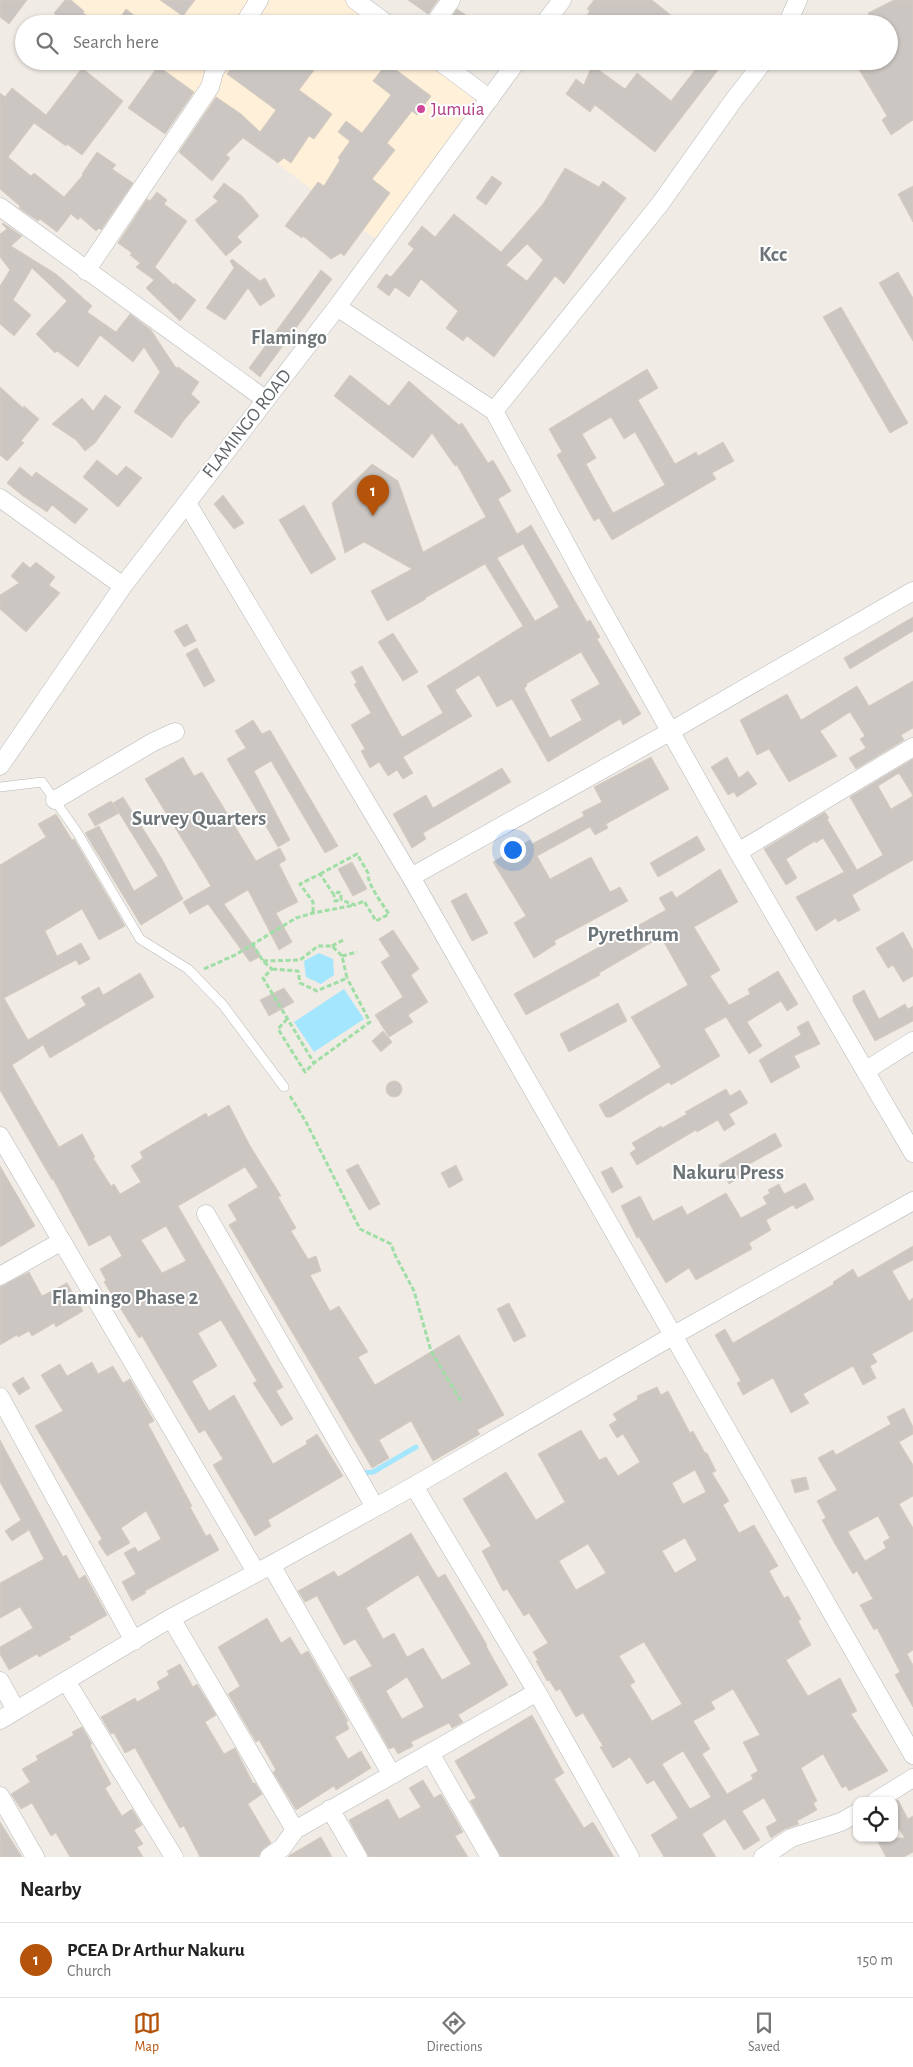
<!DOCTYPE html>
<style>
:root{--surface:#fff;--page:#f2f2f2;--text:#222;--muted:#767676;--line:#e0e0e0;--accent:#b45309}
body{margin:0;font-family:"Alegreya Sans",sans-serif;background:var(--page);color:var(--text)}
.controls{position:absolute;right:15px;bottom:15px;display:grid;overflow:hidden;border-radius:10px;box-shadow:0 1px 4px #0004}
.controls button{width:45px;height:45px;display:grid;place-items:center;padding:0;border:0;border-bottom:1px solid var(--line);background:var(--surface);color:var(--text);font:25px sans-serif}
.you{position:absolute;left:512px;top:849px;width:18px;height:18px;margin:-12px;border:4px solid #fff;border-radius:50%;background:#1a73e8;box-shadow:0 0 0 8px #1a73e833}
.badge{display:grid;place-items:center;width:32px;height:32px;border-radius:50%;background:var(--accent);color:#fff;font-size:16px;font-weight:700}
.pin{position:absolute;translate:-50% -41px;filter:drop-shadow(0 1px 2px #0008)}
.pin::after{content:'';position:absolute;top:26px;width:18px;height:15px;background:inherit;clip-path:polygon(0 0,100% 0,50% 100%)}
.list{margin:0;padding:0;list-style:none}
h2{display:flex;justify-content:space-between;align-items:center;height:65px;margin:0;padding:0 20px;font-size:21px}
h2 small{font-size:16px;font-weight:400;color:var(--muted)}
.list li{display:grid;grid-template-columns:32px 1fr auto;gap:15px;align-items:center;box-sizing:border-box;height:75px;padding:0 20px;border-top:1px solid var(--line)}
.list b{display:block;font-size:19px;white-space:nowrap}
.list p{margin:0;font-size:16px;white-space:nowrap;color:var(--muted)}
.list em{font-size:16px;font-style:normal;color:var(--muted)}
.icon{flex:none;width:28px;height:28px;fill:none;stroke:currentColor;stroke-width:2;stroke-linecap:round;stroke-linejoin:round}
.map{position:relative;flex:none;width:913px;height:1857px;overflow:hidden}
.search{position:absolute;background:var(--surface);box-shadow:0 1px 4px #0004;left:15px;right:15px;top:15px;height:55px;display:flex;align-items:center;gap:12px;box-sizing:border-box;padding:0 18px;border-radius:28px;color:var(--muted);font-size:19px}
.sheet{height:140px;background:var(--surface)}
nav{display:flex;justify-content:space-around;align-items:center;box-sizing:border-box;height:70px;border-top:1px solid var(--line);background:var(--surface);font-size:14px;color:var(--muted)}
nav a{display:grid;justify-items:center;gap:2px}
nav .on{color:var(--accent)}
.map>svg:first-child{display:block}
.commercial{fill:#fff0da}
.water{fill:#a5e6ff}
.lines{fill:none;stroke-linecap:round;stroke-linejoin:round}
.stream{stroke:#a5e6ff;stroke-width:5}
.building{fill:#cbc6c1;stroke:#d6ccc1;fill-rule:evenodd}
.service-casing{stroke:#b5b8bc;stroke-width:10}
.minor-casing{stroke:#b5b8bc;stroke-width:19}
.path{stroke:#9fdea5;stroke-width:3;stroke-dasharray:5 2.5;stroke-linecap:butt}
.service{stroke:#fff;stroke-width:9}
.minor{stroke:#fff;stroke-width:18}
.hotel-dot{fill:#d1479c;stroke:#fff;stroke-width:2}
.labels{text-anchor:middle;dominant-baseline:central;stroke-width:4;stroke-linejoin:round;paint-order:stroke}
.hotel-label{font-size:19px;fill:#b23c85;stroke:#fff;text-anchor:start}
.street-label{font-size:19px;fill:#5c6266;stroke:#fff}
.neighbourhood-label{font-size:20px;font-weight:bold;fill:#6d7478;stroke:#fff}
.quarter-label{font-size:21px;font-weight:bold;fill:#6d7478;stroke:#fff}
</style>
<div class="map">
<svg width="913" height="1857" viewBox="0 0 913 1857">
<rect width="100%" height="100%" fill="#f0ebe4"/>
<path class="commercial" d="M66 0H352L384 24H97Z
M145 61H435L488 100 383 245Z"/>
<path class="water" d="M319 953 333 959 334 975 321 984 306 977 304 961Z
M344 989 364 1019 314 1052 294 1022Z"/>
<g class="lines">
<path class="stream" d="M361 1473 373 1472 416 1447"/>
</g>
<path class="building" d="M0 0H27L9 24 0 17Z
M65 0H71L84 11 83 13 99 24H67L54 13Z
M160 0H195L183 16Z
M408 0H438L428 14Z
M594 0H652L682 24H580L590 11 587 9Z
M894 0H913V120L891 135 882 120 887 116 854 61H889V24H874L868 13Z
M126 9 145 24H116Z
M457 9 479 24H447Z
M236 61H321L299 90 332 114 314 139 309 136 291 163 284 158 278 163 243 138 226 155 230 158 212 181 179 152 216 97 241 114 260 132 276 110 227 74Z
M702 61H725L655 152 595 105 590 112 566 94 576 79 584 85 592 65 625 89 637 73 671 101Z
M387 63 431 96 417 115 412 111 387 143 395 150 372 179 390 193 344 256 341 253 331 259 303 236 302 238 285 226 318 182 324 186 340 160 338 158 350 141 338 132 346 121 362 133 391 95 373 81Z
M158 66 194 92 165 134 128 108Z
M82 68 123 101 82 155 67 144 66 146 34 123 8 157 31 176 34 173 64 197 83 175 82 174 97 152 116 165 112 169 133 183 101 230 99 228 96 231 80 217 78 220 71 214 57 232 40 219 38 221 19 208 20 206 0 189V93L5 97 12 88 46 115Z
M565 168 599 187 603 181 626 198 564 284 555 276 494 357 467 336 463 341 446 328 458 311 421 279 409 297 395 287 389 296 377 287 386 274 391 277 414 249 408 244 422 226 435 237 454 214 501 252 543 204ZM527 244 543 260 527 281 506 265Z
M492 176 502 183 486 205 476 198Z
M224 183 242 196 259 216 237 237 242 242 226 256 195 220 218 201 213 197Z
M913 186V222L898 194Z
M157 192 167 200 164 204 187 221 155 267 174 285 175 283 196 300 180 321 146 288 154 280 136 267 140 263 130 255 132 253 118 243 147 199 150 201Z
M3 223 22 236 11 246 56 274 92 306 87 312 116 332 130 314 151 330 176 368 178 367 199 382 191 394 200 402 184 420 172 438 134 412 160 372 144 347 133 362 100 335 78 367 57 351 55 353 36 334 67 301 32 268 13 300 31 315 14 336 0 324V286L10 270 0 257V234L7 229 2 224Z
M232 259 260 281 265 278 275 296 260 306 248 288 225 320 206 308 234 268 230 261Z
M321 270 332 279 260 377 249 368Z
M898 272 913 298V341L879 283Z
M841 307 908 423 890 433 823 317Z
M647 369 658 388 638 400 675 464 696 452 698 456 723 442 734 461 712 473 716 479 612 540 599 518 594 521 557 455 562 452 549 429ZM611 417 624 439 635 432 665 485 613 513 586 464 596 458 582 434Z
M350 375 389 406 409 381 459 425 462 423 488 463 493 460 511 491 498 499 517 534 531 525 587 622 590 620 600 637 597 639 641 714 623 725 620 719 548 762 512 699 497 707 479 675 455 690 472 716 403 757 413 773 403 779 397 770 388 776 379 762 370 768 361 751 365 749 351 725 371 713 354 684 357 683 351 672 362 666 402 737 443 713 427 686 523 626 485 564 425 598 426 599 387 621 371 591 412 569 364 542 345 553 332 503 372 464 398 481 423 552 486 517 457 465 455 466 432 433 413 458 334 396ZM523 544 559 607 535 621 497 558ZM581 652 600 684 571 700 582 720 550 738 524 688 527 686 526 684Z
M0 387 23 408 24 406 39 419 21 441 24 443 7 461 0 455Z
M105 395 121 407 95 443 85 451 76 440 52 424 82 398 93 411Z
M97 460 117 476 126 466 142 478 118 507 83 477Z
M20 467 32 477 36 472 88 509 75 524 52 505 47 512 23 496 7 483Z
M223 495 244 523 234 529 214 504Z
M304 505 336 559 311 574 279 520Z
M23 562 30 568 36 562 55 577 49 585 60 593 26 632 0 609V595L19 583 11 576Z
M913 617V631L850 669 844 658Z
M187 624 196 641 184 647 174 631Z
M393 633 418 672 403 681 378 642Z
M197 648 215 681 204 687 186 654Z
M913 681V728L901 735 904 740 856 769 849 758 866 748 860 739 865 736 850 712 820 731 837 756 789 782 769 749 757 755 740 720 787 694 801 720 857 686 869 706Z
M253 720 262 734 270 730 338 846 325 853 271 761 254 771 290 840 278 847 227 759 246 748 235 731Z
M183 757 194 776 202 772 256 861 280 848 286 860 279 864 298 902 276 913 292 942 279 950 248 890 224 904 261 956 250 962 208 904 190 914 183 902 211 886 145 779Z
M651 757 669 789 606 824 608 828 595 835 590 827 537 856 550 879 591 857 610 892 620 887 628 901 554 941 556 944 534 958 514 923 526 916 493 862 530 840 532 844 584 816 582 812 602 802 594 787Z
M727 757 739 778 748 771 757 784 737 797 734 792 728 795 711 767Z
M913 759V860L852 895 860 910 838 922 836 918 816 931 796 897 844 872 823 838 816 843 815 841 786 859 797 878 786 885 764 849 825 812 829 818 827 819 857 870 883 855 850 797ZM899 773 913 796 891 809 878 786Z
M502 768 511 782 423 833 426 839 412 848 393 814 426 795 433 808Z
M123 797 162 859 183 899 141 925 85 833 99 826 134 891 158 876 113 803Z
M111 801 119 813 95 826 88 814Z
M56 814 72 840 74 839 125 926 99 940 82 909 45 931 57 956 81 943 90 959 79 965 76 960 4 998 28 1040 86 1005 81 997 99 987 103 995 140 973 154 997 50 1058 43 1045 12 1065 59 1147 82 1134 95 1157 93 1158 111 1186 114 1184 120 1194 141 1182 131 1166 143 1158 140 1152 206 1113 208 1117 229 1105 249 1144 281 1196 278 1197 296 1228 291 1231 308 1259 316 1256 321 1271 310 1275 330 1311 339 1306 368 1352 358 1357 375 1385 459 1335 504 1415 477 1430 480 1434 433 1461 411 1421 379 1440 389 1458 372 1468 229 1225 237 1220 228 1205 258 1187 245 1167 178 1206 283 1387 276 1391 293 1419 281 1426 253 1383 257 1381 221 1320 198 1333 217 1366 192 1381 209 1411 234 1395 273 1464 307 1444 306 1441 317 1434 343 1476 268 1520 271 1526 255 1536 213 1465 223 1459 205 1430 199 1433 142 1336 139 1338 104 1282 106 1280 100 1269 122 1256 110 1235 89 1246 53 1179 52 1180 0 1090V865L46 837 38 824ZM166 1226 186 1261 162 1273 141 1240Z
M697 836 705 850 658 877 650 863Z
M352 862 367 889 353 896 338 869Z
M720 869 738 902 694 927 720 970 710 976 729 1005 750 994 748 989 778 971 798 1004 787 1011 781 1001 747 1022 762 1046 749 1054 726 1017 704 1029 720 1056 671 1085 669 1082 611 1117H606L599 1105 661 1067 631 1017 688 985 661 937 599 973 600 975 526 1015 514 994 666 910 659 898 672 891 676 898Z
M466 893 488 933 472 941 451 901Z
M393 930 419 969 411 975 428 1002 408 1015 413 1022 389 1037 375 1015 403 997 381 962 390 956 379 939Z
M903 932 913 950V976L903 982 893 965 888 968 876 948Z
M284 988 294 1002 269 1016 260 1000Z
M864 990 879 1019 905 1004 908 1009 913 1006V1021L875 1041 853 1001V996Z
M618 1003 627 1021 569 1052 560 1034Z
M808 1021 820 1044 794 1056 800 1067 771 1083 759 1060 801 1035 797 1027Z
M383 1031 392 1042 381 1052 372 1041Z
M386 1089a8 8 0 1 1 16 0a8 8 0 1 1-16 0Z
M726 1089 730 1096 740 1090 748 1103 729 1114 735 1124 724 1131 718 1120 697 1132 696 1130 637 1165 630 1153 636 1149 632 1143 661 1126 662 1128 687 1114 685 1112Z
M775 1133 782 1146 744 1167 747 1173 729 1184 719 1165Z
M358 1164 380 1204 369 1210 346 1170Z
M456 1165 463 1180 449 1188 441 1173Z
M0 1166 35 1226 0 1247Z
M612 1167 623 1187 612 1193 601 1172Z
M805 1183 814 1199 796 1209 793 1205 766 1220 771 1230 749 1243 752 1249 696 1280 689 1268 666 1283 639 1237 637 1238 621 1206 640 1196 653 1221 682 1206 687 1215 726 1193 741 1218 767 1204 763 1197 770 1193 768 1190 779 1184 784 1194Z
M913 1246V1260L892 1271 909 1301 913 1298V1331L872 1354 877 1362 870 1366 876 1378 863 1385 853 1366 803 1394 809 1403 791 1413 773 1378 743 1395 737 1383 741 1381 715 1335 725 1329 733 1343 834 1284 833 1282 853 1269 858 1278Z
M29 1272 42 1296 67 1283 83 1311 56 1327 54 1323 32 1336 29 1331 18 1337 17 1335 0 1345V1287Z
M509 1303 526 1336 514 1342 497 1309Z
M92 1362 98 1374 113 1366 123 1383 130 1379 154 1421 148 1424 192 1506 190 1507 206 1536 210 1534 219 1550 145 1591 146 1593 132 1601 122 1582 136 1574 124 1553 135 1547 138 1552 161 1539 146 1511 121 1528 130 1543 107 1556 98 1542 102 1539 35 1426 63 1411 41 1375 60 1364 67 1376Z
M23 1377 30 1388 19 1395 12 1384Z
M657 1387 661 1395 668 1391 690 1433 693 1431 705 1453H707L716 1471 712 1473 729 1501 723 1505 739 1533 754 1525 778 1566 769 1571 784 1598 788 1596 801 1619 798 1621 811 1645 786 1660 808 1696 840 1678 857 1711 851 1714 888 1771 849 1791 846 1786 842 1788 823 1754 801 1768 817 1801 813 1803 817 1810 797 1821 799 1824 785 1829 771 1838 766 1827 777 1821 764 1798 742 1811 760 1840 744 1850 725 1819 702 1834 716 1857H664L651 1835 678 1818 654 1780 647 1784 630 1757 613 1768 600 1747 603 1746 583 1713 576 1717 560 1689 556 1691 549 1680 547 1681 536 1661 538 1660 533 1652 548 1643 529 1613 524 1616 507 1589 503 1591 482 1551 491 1546 463 1499 506 1472 536 1520 565 1502 538 1454 581 1430 599 1460 606 1457 618 1476 640 1462 623 1434 617 1438 609 1425 617 1420 613 1414 638 1399 637 1396ZM695 1470 706 1492 683 1504 672 1483ZM685 1538 697 1560 675 1573 662 1551ZM588 1544 606 1573 576 1590 559 1561ZM644 1642 682 1704 652 1721 630 1685 635 1682 619 1656ZM733 1689 760 1735 743 1742 758 1771 751 1775 753 1779 727 1794 702 1754 710 1749 693 1721 715 1709 711 1702ZM683 1751 711 1797 690 1809 662 1764Z
M904 1408 913 1427V1434L899 1442 913 1465V1496L899 1504 913 1528V1650L907 1654 913 1665V1707L895 1675 900 1672 877 1628 874 1630 860 1605 873 1599 857 1571 853 1574 835 1544 822 1520 826 1518 817 1501 837 1490 818 1458 833 1450 836 1455 891 1424 887 1417ZM878 1516 890 1538 883 1542 886 1548 865 1561 848 1532Z
M0 1440 63 1557 66 1555 79 1579 85 1575 107 1615 69 1637 71 1639 39 1657 37 1654 9 1670 0 1654V1647L33 1628 20 1607 0 1618V1583L44 1559 29 1530 12 1541 5 1531 21 1520 0 1482Z
M806 1477 809 1489 795 1493 791 1480Z
M411 1533 438 1578 445 1574 487 1645 486 1646 508 1685 458 1715 463 1722 452 1728 449 1723 411 1742 413 1746 398 1754 394 1747 389 1749 349 1678 372 1666 355 1639 344 1645 317 1596 305 1602 298 1591 334 1571 338 1577ZM418 1575 471 1664 442 1680 423 1648 407 1657 394 1633 383 1639 366 1608ZM407 1677 424 1707 402 1719 386 1691Z
M267 1618 281 1643 290 1637 301 1655 308 1651 348 1721 346 1722 349 1729 335 1737 348 1759 361 1751 371 1768 336 1790 334 1786 296 1810 273 1772 276 1770 259 1740 256 1742 228 1694 240 1686 218 1647Z
M180 1664 193 1687 197 1684 216 1715 205 1722 224 1754 235 1748 253 1783H255L262 1794 248 1804 271 1843 263 1849 258 1857H200L184 1826 180 1828 135 1748 125 1753 114 1733 111 1734 101 1717 135 1698 137 1702 160 1689 157 1682 169 1675 167 1671Z
M532 1715 564 1773 554 1779 584 1828 593 1822 614 1857H501L470 1801 476 1798 455 1761Z
M82 1727 92 1744 90 1745 111 1784 105 1788 122 1816 132 1809 142 1825 134 1830 143 1844 137 1847 143 1857H70L56 1833 51 1836 32 1803 21 1809 11 1794 30 1782 22 1769 38 1760 36 1756 74 1735 72 1732Z
M423 1780 434 1798 441 1794 463 1832 455 1836 468 1857H369L349 1820 388 1799 399 1819 421 1807 409 1788Z
M898 1800 908 1819 913 1816V1852L904 1857H886L876 1838H905L894 1822V1802Z
M0 1822 22 1857H0Z
M321 1837 332 1857H288L290 1855Z"/>
<g class="lines">
<g class="service-casing">
<path id="service" d="M0 787 42 782 77 832 140 939 188 969 223 1005 284 1087"/>
</g>
<g class="minor-casing">
<path id="minor" d="M355 0 387 24
M244 24 259 0
M434 24 451 0
M544 24 562 0
M787 24 798 0
M439 61 490 99
M0 207 266 400
M86 271 210 87 214 72 221 61
M337 307 494 411 586 581 738 852 913 1153
M494 411 660 204 733 101 764 61
M0 498 123 586
M187 503 411 877 913 1755
M0 766 123 586 337 307 517 61
M55 800 153 742 175 732
M738 852 913 747
M411 877 671 731 913 591
M865 1071 913 1041
M0 1136 256 1572
M206 1214 375 1507
M0 1276 62 1241
M0 1397 134 1641
M414 1486 537 1692 630 1857
M271 1565 392 1775
M171 1618 295 1830 537 1692
M0 1681 16 1710
M66 1681 174 1857
M0 1720 171 1618 271 1565 414 1486 674 1335 913 1201
M430 1753 490 1857
M0 1796 35 1857
M876 1801 913 1778
M330 1809 358 1857
M269 1857 282 1848 295 1830
M763 1857 791 1838 841 1822 857 1813"/>
</g>
<path class="path" d="M320 874 357 854 368 873C366 882 383 905 389 914L376 921 364 901 355 905 341 900
M313 912V902L300 884 320 874 334 895 338 892 341 893V900L335 901 334 895
M252 943 263 961 272 969 263 978 314 1063
M332 946 345 939
M342 956 357 952
M263 961 300 960 318 946H332L342 956 347 978 317 991 300 983 298 971 272 969
M204 969 235 955 296 918 313 913 355 905
M287 1019 278 1029 305 1072 314 1063 370 1022 347 978
M290 1096 306 1122 360 1229 391 1244 395 1255 414 1291 431 1351 462 1403"/>
<use href="#service" class="service"/>
<use href="#minor" class="minor"/>
</g>
<circle class="hotel-dot" cx="421" cy="109" r="5"/>
<g class="labels">
<g class="hotel-label">
<text x="431" y="109">Jumuia</text>
</g>
<g class="street-label">
<text transform="translate(247 424) rotate(-52)">FLAMINGO ROAD</text>
</g>
<g class="neighbourhood-label">
<text x="289" y="338">Flamingo</text>
</g>
<g class="quarter-label">
<text x="773" y="254">Kcc</text>
<text x="199" y="818">Survey Quarters</text>
<text x="633" y="934">Pyrethrum</text>
<text x="728" y="1172">Nakuru Press</text>
<text x="125" y="1297">Flamingo Phase 2</text>
</g>
</g>
</svg>
<div class="controls">
<button><svg class="icon" aria-label="locate" viewBox="0 0 24 24"><circle cx="12" cy="12" r="6"/><path d="M12 2v4M12 18v4M2 12h4M18 12h4"/></svg></button>
</div>
<div class="you"></div>
<div class="pin badge" style="left:373px;top:516px">1</div>
<div class="search"><svg class="icon" aria-label="search" viewBox="0 0 24 24"><circle cx="10" cy="10" r="6"/><path d="M15 15l6 6"/></svg>Search here</div>
</div>
<section class="sheet">
<h2>Nearby<small></small></h2>
<ul class="list">
<li><span class="badge">1</span><div><b>PCEA Dr Arthur Nakuru</b><p>Church</p></div><em>150 m</em></li>
</ul>
</section>
<nav>
<a class="on"><svg class="icon" aria-label="map" viewBox="0 0 24 24"><path d="M3 6l6-2 6 2 6-2v14l-6 2-6-2-6 2zM9 4v14M15 6v14"/></svg>Map</a>
<a><svg class="icon" aria-label="directions" viewBox="0 0 24 24"><path d="M12 3l9 9-9 9-9-9zM9 14v-3h6M13 9l2 2-2 2"/></svg>Directions</a>
<a><svg class="icon" aria-label="saved" viewBox="0 0 24 24"><path d="M7 4h10v16l-5-4-5 4z"/></svg>Saved</a>
</nav>
